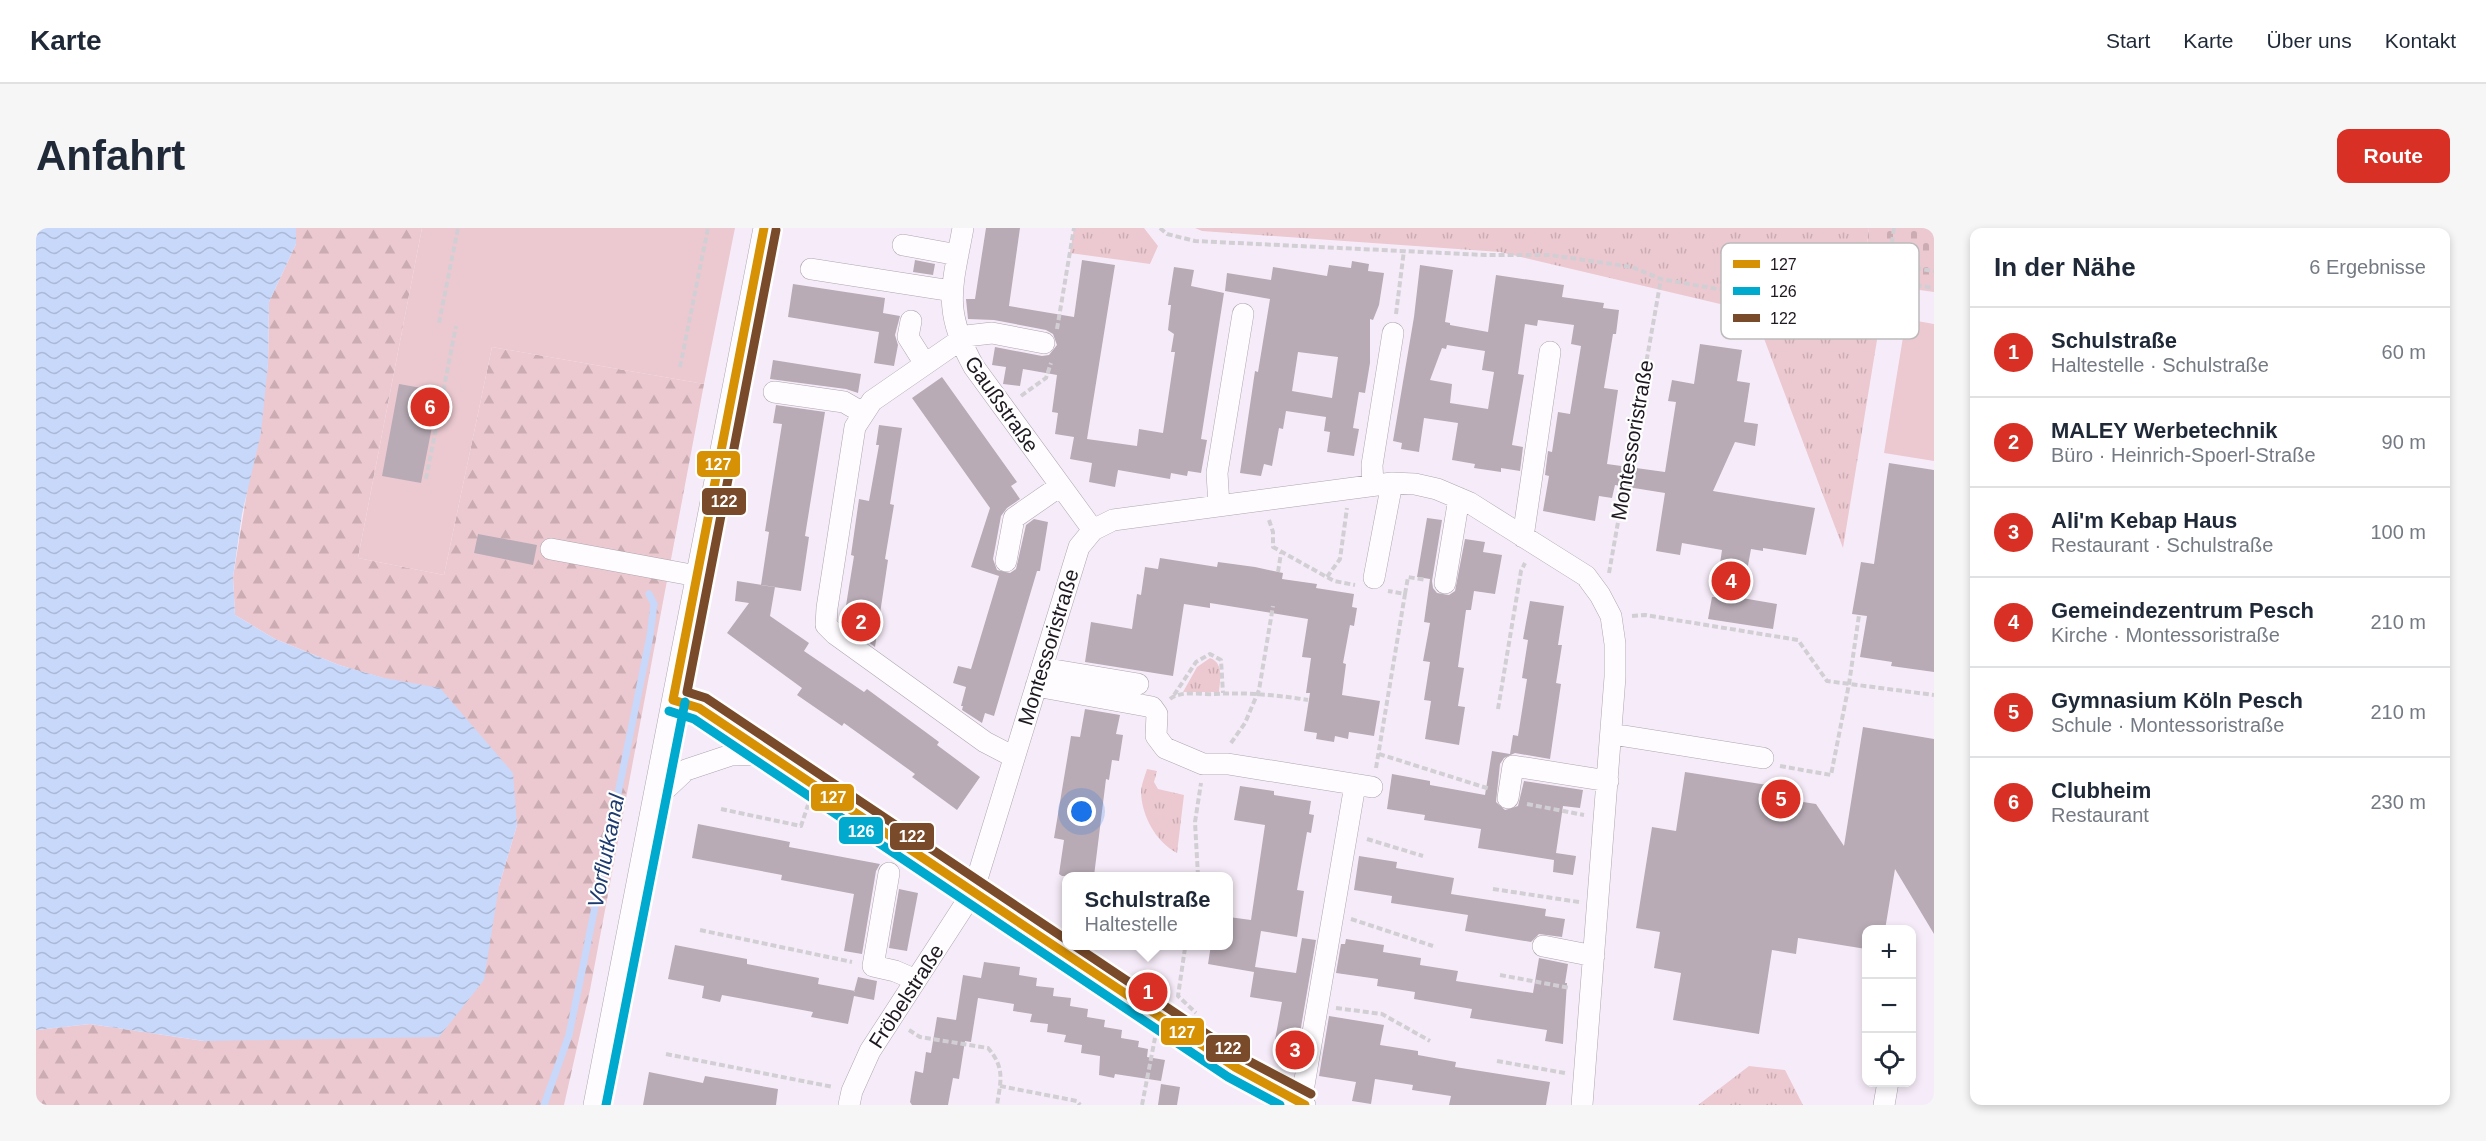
<!DOCTYPE html>
<html lang="de">
<meta charset="utf-8">
<style>
:root{--surface:#fff;--page:#f6f6f7;--text:#1f2937;--muted:#747a83;--line:#e0e1e3;--accent:#d93025}
body{margin:0;font-family:Helvetica,sans-serif;background:var(--page);color:var(--text)}
.controls{position:absolute;right:18px;bottom:18px;display:grid;overflow:hidden;border-radius:12px;box-shadow:0 3px 9px #0003}
.controls button{width:54px;height:54px;display:grid;place-items:center;padding:0;border:0;border-bottom:2px solid var(--line);background:var(--surface);color:var(--text);font:30px sans-serif}
.you{position:absolute;left:1046px;top:584px;width:21px;height:21px;margin:-15px;border:4px solid #fff;border-radius:50%;background:#1a73e8;box-shadow:0 0 0 9px #1a73e833}
.badge{display:grid;place-items:center;width:39px;height:39px;border-radius:50%;background:var(--accent);color:#fff;font-size:20px;font-weight:700}
.pin{position:absolute;translate:-50% -50%;border:3px solid #fff;box-shadow:0 2px 6px #0006}
.popup{position:absolute;left:1026px;top:644px;width:171px;height:78px;box-sizing:border-box;display:grid;place-content:center;border-radius:12px;background:var(--surface);filter:drop-shadow(0 2px 4px #0005);font-size:20px;white-space:nowrap;color:var(--muted)}
.popup b{font-size:22px;color:var(--text)}
.popup::after{content:'';position:absolute;left:50%;top:100%;margin-left:-12px;border:12px solid transparent;border-top-color:var(--surface)}
.list{margin:0;padding:0;list-style:none}
h2{display:flex;justify-content:space-between;align-items:center;height:78px;margin:0;padding:0 24px;font-size:26px}
h2 small{font-size:20px;font-weight:400;color:var(--muted)}
.list li{display:grid;grid-template-columns:39px 1fr auto;gap:18px;align-items:center;box-sizing:border-box;height:90px;padding:0 24px;border-top:2px solid var(--line)}
.list b{display:block;font-size:22px;white-space:nowrap}
.list p{margin:0;font-size:20px;white-space:nowrap;color:var(--muted)}
.list em{font-size:20px;font-style:normal;color:var(--muted)}
.icon{flex:none;width:33px;height:33px;fill:none;stroke:currentColor;stroke-width:2;stroke-linecap:round;stroke-linejoin:round}
.map{position:relative;flex:none;width:1898px;height:877px;overflow:hidden;border-radius:12px}
header{display:flex;align-items:center;gap:36px;box-sizing:border-box;height:84px;padding:0 30px;background:var(--surface);border-bottom:2px solid var(--line)}
header strong{font-size:28px}
nav{display:flex;gap:33px;margin-inline-start:auto;font-size:21px}
.intro{display:flex;align-items:center;justify-content:space-between;box-sizing:border-box;height:144px;padding:0 36px}
h1{margin:0;font-size:42px}
.button{padding:15px 27px;border-radius:12px;background:var(--accent);color:#fff;font-size:21px;font-weight:700}
main{display:flex;gap:36px;padding:0 36px}
aside{flex:1;background:var(--surface);border-radius:12px;box-shadow:0 3px 9px #0003}
.map>svg:first-child{display:block}
.grass{fill:url(#grass-tufts)}
.forest{fill:url(#forest-firs)}
.cemetery{fill:url(#cemetery-stones)}
.pitch{fill:#ecc9d0}
.water{fill:url(#water-waves)}
.lines{fill:none;stroke-linecap:round;stroke-linejoin:round}
.stream{stroke:#c8d8fa;stroke-width:7}
.building{fill:#b8abb5;fill-rule:evenodd}
.minor-casing{stroke:#ada6b0;stroke-width:22}
.path{stroke:#d2cfd4;stroke-width:4;stroke-dasharray:6 3;stroke-linecap:butt}
.minor{stroke:#fefcfe;stroke-width:21}
.bus-1-casing{stroke:#fff;stroke-width:14}
.bus-2-casing{stroke:#fff;stroke-width:14}
.bus-3-casing{stroke:#fff;stroke-width:14}
.bus-1{stroke:#d79105;stroke-width:9}
.bus-2{stroke:#00a9ce;stroke-width:9}
.bus-3{stroke:#7a4b2a;stroke-width:9}
.labels{text-anchor:middle;dominant-baseline:central;stroke-width:4.5;stroke-linejoin:round;paint-order:stroke}
.street-label{font-size:21px;fill:#1f1821;stroke:#fff}
.water-label{font-size:22px;font-style:italic;fill:#1e3b6f;stroke:#fff}
.key{fill:#fff;stroke:#bcbabc;stroke-width:1.5}
.key-label{font-size:16px;fill:#1f1821}
.line-badge{stroke:#fff;stroke-width:2}
.badge-label{font-size:16px;text-anchor:middle;font-weight:bold;fill:#fff}
</style>
<header>
<strong>Karte</strong>
<nav><a>Start</a><a>Karte</a><a>Über uns</a><a>Kontakt</a></nav>
</header>
<div class="intro"><h1>Anfahrt</h1><a class="button">Route</a></div>
<main>
<div class="map">
<svg width="1898" height="877" viewBox="0 0 1898 877">
<defs>
<pattern id="grass-tufts" width="24" height="20" patternUnits="userSpaceOnUse" patternTransform="scale(1.5)"><rect width="24" height="20" fill="#ecc9d0"/><path d="M3 7l-1-3M5 7V3M7 7l1-3M15 17l-1-3M17 17v-4M19 17l1-3" fill="none" stroke="#caacb2"/></pattern>
<pattern id="forest-firs" width="22" height="20" patternUnits="userSpaceOnUse" patternTransform="scale(1.5)"><rect width="22" height="20" fill="#ecc9d0"/><path d="M5 1l3.5 6h-7zM16 11l3.5 6h-7z" fill="#caacb2"/></pattern>
<pattern id="cemetery-stones" width="16" height="16" patternUnits="userSpaceOnUse" patternTransform="scale(1.5)"><rect width="16" height="16" fill="#ecc9d0"/><path d="M2 7V4a2 2 0 0 1 4 0v3zM10 15v-3a2 2 0 0 1 4 0v3z" fill="#caacb2"/></pattern>
<pattern id="water-waves" width="16" height="10" patternUnits="userSpaceOnUse" patternTransform="scale(1.5)"><rect width="16" height="10" fill="#c8d8fa"/><path d="M0 5q4-4 8 0t8 0" fill="none" stroke="#abb9d6"/></pattern>
</defs>
<rect width="100%" height="100%" fill="#f6ecf9"/>
<path class="grass" d="M1038 0H1108L1122 18 1114 36 1034 25Z
M1159 0H1833L1826 53 1850 57 1807 320 1718 84 1464 24 1166 3Z
M1174 430C1188 435 1184 451 1183 464H1147L1161 439Z
M1111 541 1121 543 1118 554 1122 561 1148 567 1141 625C1120 614 1106 588 1105 565 1105 557 1109 548 1111 541Z
M1713 838 1749 842 1767 877H1662Z"/>
<path class="forest" d="M260 0H386L322 330 408 347 456 119 668 156 554 762 528 877H0V802L54 796 168 813 463 658 481 597 347 450 303 437 239 411 199 387 197 349 232 136 233 74 260 16Z"/>
<path class="cemetery" d="M1833 0H1898V64L1826 54Z"/>
<path class="pitch" d="M386 0H699L668 156 456 119 408 347 322 330Z
M1870 91 1898 96V233L1848 225Z"/>
<path class="water" d="M0 0H260V16L233 74 232 136 225 205 206 286 197 349 199 387 239 411 303 437 348 450 404 460 477 545 481 597 463 658 448 752 403 809 168 813 54 796 0 802Z"/>
<g class="lines">
<path class="stream" d="M508 877 533 807 614 408 618 376 613 366"/>
</g>
<path class="building" d="M950 0H984L973 78 1038 89 1046 32 1079 37 1051 211 1101 218 1103 201 1127 205 1139 124H1135L1138 106 1132 102 1135 77H1132L1138 39 1158 42 1155 58 1188 65 1165 211 1171 212 1165 245 1152 243 1151 248 1135 245 1134 251 1082 242 1079 259 1053 254 1056 235 1034 231 1038 209 1019 206 1022 185 1016 184 1021 147 987 141 984 158 967 156 970 139 956 137 959 119 1006 128 1013 127 1021 117 1017 106 1010 102 958 92 932 91 930 71H939Z
M879 32 899 36 897 47 877 44Z
M1316 33 1333 36 1332 43 1348 45 1343 77 1337 92 1334 91V135L1329 165 1323 164 1317 200 1323 201 1318 228 1291 224 1294 204 1288 203 1290 189 1250 183 1247 201 1243 200 1236 238 1228 236 1225 248 1204 245 1219 143 1222 144 1234 71 1189 63 1191 45 1235 52 1237 39 1291 48 1293 37 1315 40ZM1262 124 1302 129 1296 170 1256 163Z
M1384 37 1417 42 1409 94 1414 95V97L1452 104 1460 47 1528 57 1526 69 1568 75 1567 80 1583 82 1580 106H1577L1568 160 1582 162 1571 236 1629 244 1640 174 1632 173 1636 152 1658 156 1664 116 1706 122 1701 153 1714 155 1708 194 1722 196 1719 218 1699 214 1677 263 1779 280 1770 327 1727 320V323L1715 321 1706 370 1741 376 1737 401 1672 391 1676 369H1679L1686 322 1646 315 1644 327 1620 323 1629 265 1579 257 1576 270 1563 268 1559 293 1507 283 1513 248 1509 247 1512 223 1516 224 1522 184 1534 186 1545 118 1535 116 1538 97 1502 92 1501 98 1489 96 1482 146 1488 147 1476 217 1487 219 1484 243 1465 240V244L1438 240 1439 236 1416 232 1422 195 1388 190 1383 224 1365 221 1366 215 1357 213 1378 89ZM1411 117 1449 123 1446 142 1458 144 1452 181 1414 175 1416 156 1394 152 1406 120 1410 121Z
M757 56 849 70 847 85 864 88 859 107 862 117 858 138 838 135 843 104 752 89Z
M737 132 825 146 822 165 810 161 734 151Z
M906 149 981 254 975 258 984 271 971 280 965 288 957 331 961 342 974 345 980 341 990 297 998 291 1012 294 1004 343H1001L958 488 949 485 946 495 926 482 927 478H925L930 459 917 455 922 438 935 441 963 348 935 339 954 280 876 170Z
M363 156 403 163 385 255 346 248Z
M740 177 789 184 769 308 773 309 765 363 725 357 733 304 729 303 746 196 737 195Z
M843 197 866 200 854 276 858 277 849 331 852 332 839 419 820 405V403L807 396 818 328 815 327 823 271 833 273 843 217H840Z
M1853 235 1898 242V444L1855 438 1856 434 1824 429 1831 388 1816 386 1825 334 1838 336Z
M1391 290 1406 292 1396 353 1397 360 1401 365 1413 367 1419 363 1429 311 1449 314 1447 324 1466 327 1459 366 1438 363 1435 382H1430L1422 439 1428 440 1422 478 1429 479 1423 517 1389 511 1395 473 1388 472 1394 434 1387 433 1394 395 1388 394 1394 351 1381 349Z
M442 306 501 317 497 337 438 325Z
M1124 330 1181 339 1182 334 1219 339 1247 345 1246 351 1281 356 1280 360 1318 366 1316 379 1321 380 1318 398 1314 397 1307 435 1310 436 1306 467 1344 473 1338 508 1313 504 1312 511 1299 508 1298 514 1280 511 1281 505 1268 503 1274 465H1270L1275 430 1266 429 1272 391 1174 375V380L1148 376 1137 448 1049 434 1055 394 1096 401 1101 366 1105 367 1109 339 1122 341Z
M701 353 739 359 734 388 773 415 768 423 828 464 831 461 895 508 903 514 901 517 944 549 921 582 876 549 879 546 808 495 806 498 761 467 766 460 691 405 713 375 699 373Z
M1494 373 1528 378 1522 417H1526L1520 455 1525 456 1514 531 1479 525 1468 530 1464 536 1460 574 1469 582 1482 578 1488 553 1547 562 1544 580 1527 578 1520 625 1540 628 1537 647 1517 644 1518 632 1442 620 1445 601 1388 592 1389 587 1351 581 1356 546 1394 553V557L1449 567 1456 523 1474 526 1477 507 1482 508 1491 451 1486 450 1492 412 1487 411Z
M1049 481 1084 487 1080 506 1087 507 1083 533 1076 532 1073 552 1070 551 1058 648H1026L1023 646 1028 612 1018 610 1035 508 1044 509Z
M1827 499 1898 511V706L1859 641 1849 702H1830V721L1762 710 1760 726 1736 722 1723 806 1637 792 1645 745 1618 740 1624 704 1600 700 1616 599 1640 603 1649 544 1750 560 1748 571 1780 576 1808 618Z
M1204 558 1238 563V567L1275 573 1273 586 1278 587 1275 605 1271 604 1261 662 1268 663 1261 709 1225 703 1219 739 1260 745 1266 710 1280 712 1259 834 1248 832 1251 813 1239 812 1246 774 1214 769 1218 744 1172 736 1175 717H1193V689L1215 692 1229 597 1198 592Z
M662 596 754 614 753 619 844 636 840 643 826 726 808 723 818 666 745 652 746 647 656 630Z
M1323 628 1361 634 1360 640 1418 650 1415 666 1510 681 1509 688 1529 691 1526 709 1503 706 1495 714 1429 703 1432 687 1355 675 1356 668 1318 662Z
M863 661 882 665 871 723 853 720Z
M1310 711 1348 717 1347 724 1385 730 1384 737 1422 743 1420 753 1497 765 1503 730 1532 736 1529 755H1531L1527 816 1509 813 1511 802 1434 790 1436 781 1378 771 1379 764 1341 758 1342 751 1300 745 1305 716H1309Z
M639 717 711 731V736L783 750 782 756 819 763 818 764 822 749 841 753 838 772 818 768 812 796 775 789 777 784 686 767 684 774 666 770 668 758 632 751Z
M948 734 984 739 983 747 1001 750 1000 758 1018 760 1017 768 1035 770 1034 778 1052 781 1051 789 1069 792 1068 799 1086 802 1085 810 1103 813 1102 819 1112 821 1111 829 1129 832 1125 853 1079 846 1078 850 1063 847 1064 828 1045 825 1046 817 1028 814 1030 807 1011 804 1012 796 994 794 996 786 977 783 978 776 942 770 935 814 929 813 923 851 917 850 912 877H876L874 874 879 843 887 845 890 824 895 825 901 789 920 792 927 747 945 750Z
M1293 788 1348 797 1344 817 1382 823V827L1420 834 1419 839 1514 854 1510 877H1413L1415 868 1376 862 1377 857 1339 851 1335 876 1316 873 1320 854 1283 848Z
M613 844 667 855 669 848 742 861 740 877H607Z
M1125 856 1144 859 1141 877H1122Z"/>
<g class="lines">
<g class="minor-casing">
<path id="minor" d="M927 0C916 60 906 82 938 139L1057 302
M867 17 922 27
M775 41 916 63
M875 93 872 109 889 136
M738 164 808 174 827 185
M1337 257 1336 237 1357 105
M1183 278 1181 245 1207 86
M1487 309 1514 124
M515 321 661 348
M970 333 978 290 1024 258
M1338 350 1356 255
M1409 355 1423 270
M1006 440 1102 456
M1000 458 1116 479 1121 486 1120 508 1129 520 1167 536H1192L1336 559
M637 472 663 480 1199 839 1269 877
M1576 506 1727 530
M978 529 949 514 799 406 790 397 791 380 819 199 836 173 930 108 956 105 1008 115
M1472 570 1477 538 1572 553
M618 572 650 542 695 527 732 526
M853 645 837 738 859 743 880 752
M1507 718 1558 728
M1265 875 1319 557
M558 877 728 0
M813 877 816 863 834 823 937 664 1043 319 1057 302 1077 292 1356 255 1379 256 1401 261 1434 275 1550 348 1564 367 1575 388 1579 416V449L1546 877
M1848 877 1852 854"/>
</g>
<path class="path" d="M1124 0 1131 6 1159 13 1449 27H1514L1596 39 1625 51 1732 70 1792 88 1866 55 1898 60
M1858 0 1853 36 1898 43
M1360 86 1368 22
M403 95 422 0
M1021 101 1038 0
M644 139 672 0
M985 168 1010 150 1015 135
M390 251 420 98
M1233 292 1237 304V319L1298 353 1319 357
M1242 344 1245 325
M1573 345 1625 51
M1291 349 1304 331 1311 280
M1369 366 1372 349 1390 352
M1596 388 1609 387 1762 412 1791 453 1898 467
M1138 467 1160 434 1174 426 1185 432 1187 465
M1134 471C1145 462 1165 467 1179 466 1211 464 1240 467 1272 472
M1462 481 1485 343 1489 335
M1195 515 1209 495 1223 462 1237 378
M1343 526 1454 561
M1744 538 1795 547 1813 456 1823 387
M1340 540 1369 366 1352 363
M1491 576 1548 587
M685 581 765 598 772 577
M1331 611 1387 628
M1162 648 1159 594 1165 555
M1457 661 1543 674
M1315 691 1397 718
M664 702 816 734
M1149 720 1142 768 1160 785
M1464 747 1534 760
M1300 780 1346 786 1394 813
M873 802 884 809 952 820C969 840 965 852 961 877
M630 826 797 859
M1461 833 1529 845
M964 858 1041 873 1044 877
M1106 877 1119 810"/>
<use href="#minor" class="minor"/>
<g class="bus-1-casing">
<path id="bus-1" d="M637 472 663 480 1199 839 1269 877
M637 472 728 0"/>
</g>
<g class="bus-2-casing">
<path id="bus-2" d="M633 483 658 491 1192 849 1244 877
M570 877 649 474"/>
</g>
<g class="bus-3-casing">
<path id="bus-3" d="M740 2 651 464 670 470 1031 712
M1039 718 1205 829 1275 866"/>
</g>
<use href="#bus-1" class="bus-1"/>
<use href="#bus-2" class="bus-2"/>
<use href="#bus-3" class="bus-3"/>
</g>
<g class="labels">
<g class="street-label">
<text transform="translate(966 176) rotate(55)">Gaußstraße</text>
<text transform="translate(1596 212) rotate(-80)">Montessoristraße</text>
<text transform="translate(1012 419) rotate(-73)">Montessoristraße</text>
<text transform="translate(870 768) rotate(-57)">Fröbelstraße</text>
</g>
<g class="water-label">
<text transform="translate(570 623) rotate(-79)">Vorflutkanal</text>
</g>
</g>
<rect x="1685" y="15" width="198" height="96" rx="9" class="key"/>
<rect x="1697" y="32" width="27" height="8" fill="#d79105"/>
<rect x="1697" y="59" width="27" height="8" fill="#00a9ce"/>
<rect x="1697" y="86" width="27" height="8" fill="#7a4b2a"/>
<g class="key-label">
<text x="1734" y="42">127</text>
<text x="1734" y="69">126</text>
<text x="1734" y="96">122</text>
</g>
<g class="line-badge">
<rect x="660" y="222" width="45" height="28" rx="6" fill="#d79105"/>
<rect x="665" y="259" width="46" height="29" rx="6" fill="#7a4b2a"/>
<rect x="774" y="555" width="45" height="29" rx="6" fill="#d79105"/>
<rect x="802" y="588" width="46" height="29" rx="6" fill="#00a9ce"/>
<rect x="853" y="594" width="46" height="29" rx="6" fill="#7a4b2a"/>
<rect x="1124" y="789" width="45" height="29" rx="6" fill="#d79105"/>
<rect x="1169" y="806" width="46" height="29" rx="6" fill="#7a4b2a"/>
</g>
<g class="badge-label">
<text x="682" y="242">127</text>
<text x="688" y="279">122</text>
<text x="797" y="575">127</text>
<text x="825" y="609">126</text>
<text x="876" y="614">122</text>
<text x="1146" y="810">127</text>
<text x="1192" y="826">122</text>
</g>
</svg>
<div class="controls">
<button>+</button>
<button>−</button>
<button><svg class="icon" aria-label="locate" viewBox="0 0 24 24"><circle cx="12" cy="12" r="6"/><path d="M12 2v4M12 18v4M2 12h4M18 12h4"/></svg></button>
</div>
<div class="you"></div>
<div class="pin badge" style="left:1112px;top:764px">1</div>
<div class="popup"><b>Schulstraße</b>Haltestelle</div>
<div class="pin badge" style="left:825px;top:394px">2</div>
<div class="pin badge" style="left:1259px;top:822px">3</div>
<div class="pin badge" style="left:1695px;top:353px">4</div>
<div class="pin badge" style="left:1745px;top:571px">5</div>
<div class="pin badge" style="left:394px;top:179px">6</div>
</div>
<aside>
<h2>In der Nähe<small>6 Ergebnisse</small></h2>
<ul class="list">
<li><span class="badge">1</span><div><b>Schulstraße</b><p>Haltestelle · Schulstraße</p></div><em>60 m</em></li>
<li><span class="badge">2</span><div><b>MALEY Werbetechnik</b><p>Büro · Heinrich-Spoerl-Straße</p></div><em>90 m</em></li>
<li><span class="badge">3</span><div><b>Ali'm Kebap Haus</b><p>Restaurant · Schulstraße</p></div><em>100 m</em></li>
<li><span class="badge">4</span><div><b>Gemeindezentrum Pesch</b><p>Kirche · Montessoristraße</p></div><em>210 m</em></li>
<li><span class="badge">5</span><div><b>Gymnasium Köln Pesch</b><p>Schule · Montessoristraße</p></div><em>210 m</em></li>
<li><span class="badge">6</span><div><b>Clubheim</b><p>Restaurant</p></div><em>230 m</em></li>
</ul>
</aside>
</main>
